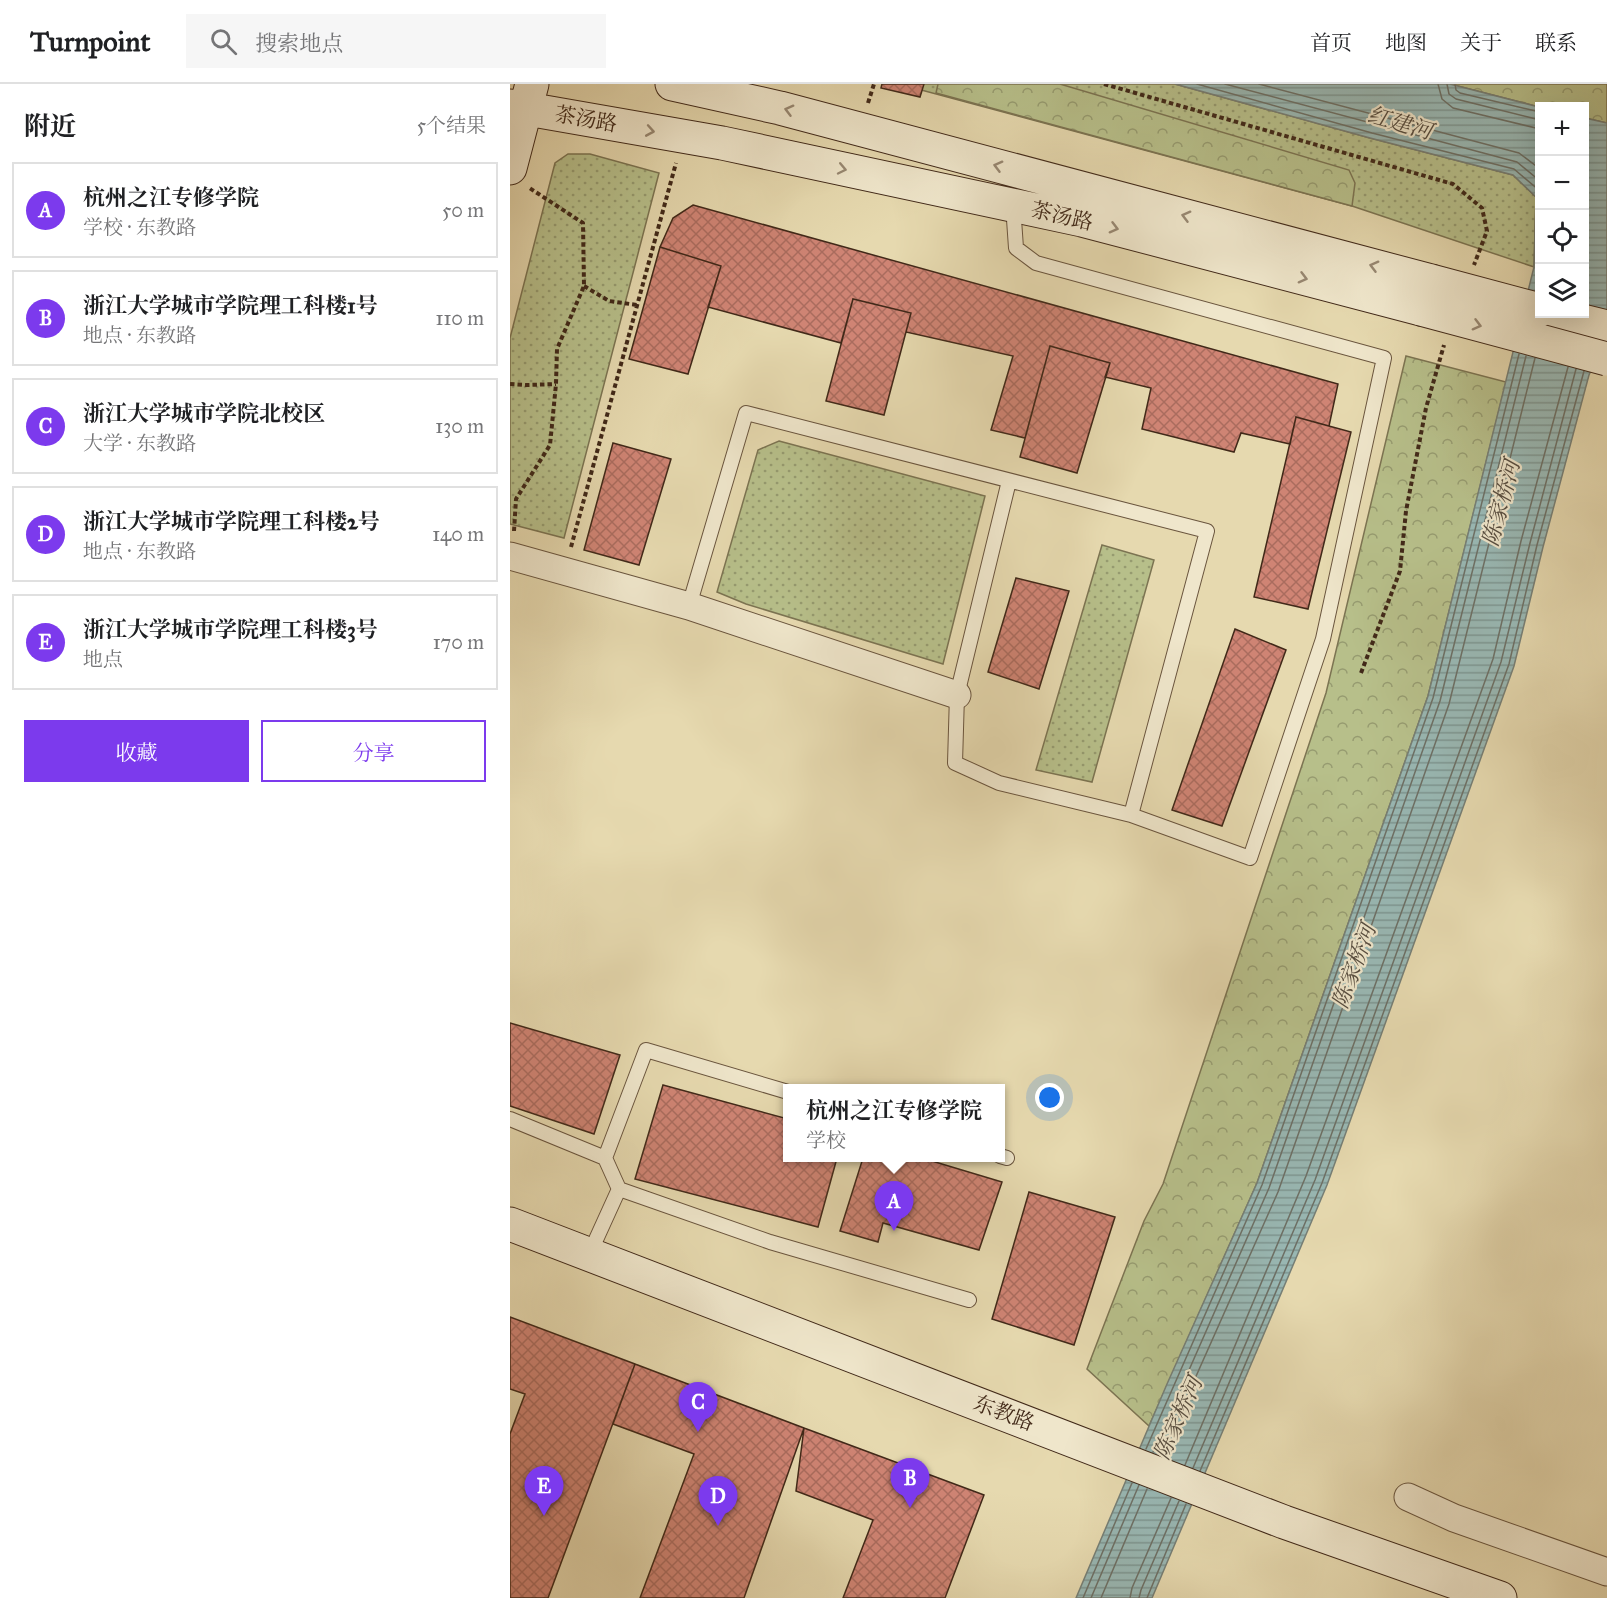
<!DOCTYPE html>
<html lang="zh">
<meta charset="utf-8">
<style>
:root{--surface:#fff;--page:#f6f6f6;--text:#202124;--muted:#757577;--line:#e0e0e0;--accent:#7c3aed}
body{margin:0;font-family:"IM FELL Great Primer","Noto Serif SC",serif;background:var(--page);color:var(--text)}
.controls{position:absolute;right:18px;top:18px;display:grid;overflow:hidden;border-radius:0px;box-shadow:0 6px 24px #0002}
.controls button{width:54px;height:54px;display:grid;place-items:center;padding:0;border:0;border-bottom:2px solid var(--line);background:var(--surface);color:var(--text);font:30px sans-serif}
.you{position:absolute;left:540px;top:1014px;width:21px;height:21px;margin:-15px;border:4px solid #fff;border-radius:50%;background:#1a73e8;box-shadow:0 0 0 9px #1a73e833}
.badge{display:grid;place-items:center;width:39px;height:39px;border-radius:50%;background:var(--accent);color:#fff;font-size:20px;font-weight:700}
.pin{position:absolute;translate:-50% -50px;filter:drop-shadow(0 2px 3px #0008)}
.pin::after{content:'';position:absolute;top:32px;width:21px;height:18px;background:inherit;clip-path:polygon(0 0,100% 0,50% 100%)}
.popup{position:absolute;left:273px;top:1000px;width:222px;height:78px;box-sizing:border-box;display:grid;place-content:center;border-radius:0px;background:var(--surface);filter:drop-shadow(0 2px 4px #0005);font-size:20px;white-space:nowrap;color:var(--muted)}
.popup b{font-size:22px;color:var(--text)}
.popup::after{content:'';position:absolute;left:50%;top:100%;margin-left:-12px;border:12px solid transparent;border-top-color:var(--surface)}
.list{margin:0;padding:0;list-style:none}
h2{display:flex;justify-content:space-between;align-items:center;height:78px;margin:0;padding:0 24px;font-size:26px}
h2 small{font-size:20px;font-weight:400;color:var(--muted)}
.list li{display:grid;grid-template-columns:39px 1fr auto;gap:18px;align-items:center;box-sizing:border-box;height:96px;margin:0 12px 12px;padding:0 12px;border:2px solid var(--line);border-radius:0px}
.list b{display:block;font-size:22px;white-space:nowrap}
.list p{margin:0;font-size:20px;white-space:nowrap;color:var(--muted)}
.list em{font-size:20px;font-style:normal;color:var(--muted)}
.actions{display:flex;gap:12px;padding:18px 24px}
.actions a{flex:1;padding:14px 0;border:2px solid var(--accent);border-radius:0px;text-align:center;font-size:21px;color:var(--accent)}
.actions .main{background:var(--accent);color:#fff}
.icon{flex:none;width:33px;height:33px;fill:none;stroke:currentColor;stroke-width:2;stroke-linecap:round;stroke-linejoin:round}
.map{position:relative;flex:none;width:1097px;height:1514px;overflow:hidden}
header{display:flex;align-items:center;gap:36px;box-sizing:border-box;height:84px;padding:0 30px;background:var(--surface);border-bottom:2px solid var(--line)}
header strong{font-size:28px}
nav{display:flex;gap:33px;margin-inline-start:auto;font-size:21px}
.search{width:420px;height:54px;background:var(--page);display:flex;align-items:center;gap:15px;box-sizing:border-box;padding:0 21px;border-radius:0px;color:var(--muted);font-size:22px}
main{display:flex}
aside{flex:1;background:var(--surface)}
.map>svg:first-child{display:block}
.grass{fill:url(#grass-dots);stroke:#7c7452;stroke-width:1.5}
.forest{fill:url(#forest-crowns);stroke:#7c7452;stroke-width:1.5}
.water{fill:url(#water-rules);stroke:#767f76;stroke-width:1.5}
.lines{fill:none;stroke-linecap:round;stroke-linejoin:round}
.shore{stroke:#6d7066;stroke-width:1.5}
.building{fill:url(#building-cross-hatch);stroke:#412919;stroke-width:1.5}
.lane-casing{stroke:#6a553e;stroke-width:16}
.street-casing{stroke:#6a553e;stroke-width:29}
.secondary-casing{stroke:#412919;stroke-width:35}
.path{stroke:#412919;stroke-width:4;stroke-dasharray:4.5 3;stroke-linecap:butt}
.lane{stroke:#efe6cb;stroke-width:14}
.street{stroke:#efe6cb;stroke-width:27}
.secondary{stroke:#efe6cb;stroke-width:33}
.secondary-bridge-casing{stroke:#412919;stroke-width:35;stroke-linecap:butt}
.secondary-bridge{stroke:#efe6cb;stroke-width:33}
.oneway{stroke:#988872}
.labels{text-anchor:middle;dominant-baseline:central;stroke-width:4.5;stroke-linejoin:round;paint-order:stroke}
.street-label{font-size:21px;fill:#412919;stroke:#efe6cb}
.water-label{font-size:22px;font-style:italic;fill:#574d40;stroke:#efe6cb}
</style>
<header>
<strong>Turnpoint</strong>
<div class="search"><svg class="icon" aria-label="search" viewBox="0 0 24 24"><circle cx="10" cy="10" r="6"/><path d="M15 15l6 6"/></svg>搜索地点</div>
<nav><a>首页</a><a>地图</a><a>关于</a><a>联系</a></nav>
</header>
<main>
<aside>
<h2>附近<small>5个结果</small></h2>
<ul class="list">
<li><span class="badge">A</span><div><b>杭州之江专修学院</b><p>学校 · 东教路</p></div><em>50 m</em></li>
<li><span class="badge">B</span><div><b>浙江大学城市学院理工科楼1号</b><p>地点 · 东教路</p></div><em>110 m</em></li>
<li><span class="badge">C</span><div><b>浙江大学城市学院北校区</b><p>大学 · 东教路</p></div><em>130 m</em></li>
<li><span class="badge">D</span><div><b>浙江大学城市学院理工科楼2号</b><p>地点 · 东教路</p></div><em>140 m</em></li>
<li><span class="badge">E</span><div><b>浙江大学城市学院理工科楼3号</b><p>地点</p></div><em>170 m</em></li>
</ul>
<div class="actions"><a class="main">收藏</a><a>分享</a></div>
</aside>
<div class="map">
<svg width="1097" height="1514" viewBox="0 0 1097 1514">
<defs>
<pattern id="grass-dots" width="8" height="8" patternUnits="userSpaceOnUse" patternTransform="scale(1.5)"><rect width="8" height="8" fill="#b7bf8a"/><path d="M2 2h.1M6 6h.1" fill="none" stroke="#969b70" stroke-width="1.8" stroke-linecap="round"/></pattern>
<pattern id="forest-crowns" width="20" height="18" patternUnits="userSpaceOnUse" patternTransform="scale(1.5)"><rect width="20" height="18" fill="#b7bf8a"/><path d="M2 6a3 3 0 1 1 6 0M12 15a3 3 0 1 1 6 0" fill="none" stroke="#969b70"/></pattern>
<pattern id="water-rules" width="6" height="5" patternUnits="userSpaceOnUse" patternTransform="scale(1.5)"><rect width="6" height="5" fill="#99b8b4"/><path d="M0 2.5h6" fill="none" stroke="#7e9692"/></pattern>
<pattern id="building-cross-hatch" width="8" height="8" patternUnits="userSpaceOnUse" patternTransform="scale(1.5)"><rect width="8" height="8" fill="#cf8474"/><path d="M0 0l8 8M0 8l8-8" fill="none" stroke="#aa6c5e"/></pattern>
</defs>
<rect width="100%" height="100%" fill="#e6d9af"/>
<filter id="stains"><feTurbulence type="fractalNoise" baseFrequency=".00333" numOctaves="4"/><feColorMatrix values="0 0 0 0 .2 0 0 0 0 .09 0 0 0 0 .02 0 0 0 .5 -.17"/></filter>
<radialGradient id="worn" r=".72"><stop offset=".6" stop-color="#630" stop-opacity="0"/><stop offset="1" stop-color="#630" stop-opacity=".3"/></radialGradient>
<path class="grass" d="M389 0H665L860 54 1003 91 1026 113 1024 183 842 122Z
M58 70H80L149 89 54 454 0 440V254L45 79Z
M269 357 475 412 433 580 236 520 207 508 248 366Z
M592 461 644 476 582 698 526 686Z"/>
<path class="forest" d="M428 0H550L839 86 845 99 842 122 426 9Z
M940 0H1097V39L1075 34 1074 22 1029 23Z
M896 272 996 298 918 612 747 1099 639 1342 577 1285 634 1137 653 1100 816 609Z"/>
<path class="water" d="M665 0H940L1029 23 1030 230H1074L1075 34 1097 39V252L1079 291 1033 463 1004 582 817 1101 642 1514H566L657 1300 747 1099 918 612 1024 183 1026 113 1003 91 860 54Z"/>
<g class="lines">
<path class="shore" d="M687 0 862 49 1004 85 1030 107
M715 0 1007 78 1030 97
M749 0 1009 69 1030 85
M928 0 932 15 943 24 1030 45
M937 0 939 10 946 15 1030 36
M945 0 946 6 950 9 1030 28
M636 1365 752 1101 923 614 1009 270
M643 1368 759 1104 930 617 1016 272
M651 1371 768 1108 939 620 1025 274
M675 1381 796 1092 983 575 1011 457 1058 283
M683 1384 805 1096 991 578 1020 459 1066 285
M690 1387 812 1099 999 580 1027 461 1074 287
M573 1514 622 1399
M581 1514 629 1401
M591 1514 637 1405
M620 1514 622 1504 661 1414
M629 1514 631 1506 669 1417
M637 1514 676 1420"/>
</g>
<path class="building" d="M372 0H414L410 13 371 4Z
M183 121 828 300 819 342 786 333 780 360 731 349 724 368 632 345 641 304 595 293 600 279 540 262 515 354 481 346 503 272 396 248 401 229 343 215 331 259 198 223 211 182 150 163 163 134Z
M150 163 211 182 178 290 119 275Z
M343 215 401 229 374 331 316 317Z
M540 262 600 279 567 389 510 373Z
M786 333 841 348 798 525 744 513Z
M103 359 161 375 129 481 74 466Z
M506 494 559 507 529 605 478 588Z
M725 545 776 566 712 742 662 726Z
M0 939 110 971 84 1050 0 1022Z
M153 1001 278 1035V1074H327L308 1143 125 1095Z
M353 1074H412L492 1098 469 1166 373 1139 368 1158 330 1147Z
M519 1108 605 1133 564 1261 482 1235Z
M0 1233 125 1280 38 1514H0V1350L15 1310 0 1305Z
M125 1280 294 1344 234 1514H130L184 1370 103 1340Z
M294 1344 474 1411 435 1514H333L363 1436 286 1407Z"/>
<g class="lines">
<g class="lane-casing">
<path id="lane" d="M503 121 506 164 526 179 874 274 813 555 740 774 621 731
M179 522 236 329 697 447 621 731 489 699 445 679 447 611 499 397
M0 1035 95 1074
M490 1072 497 1074
M109 1105 95 1074 136 966 278 1008
M79 1171 109 1105 260 1158 459 1216"/>
</g>
<g class="street-casing">
<path id="street" d="M0 472 179 522 447 611
M898 1413 944 1434 1097 1488"/>
</g>
<g class="secondary-casing">
<path id="secondary" d="M162 0 270 24 921 197
M0 22 212 59 572 136 911 225
M0 84 22 0
M1044 230 1097 243
M0 1140 774 1438 990 1514"/>
</g>
<path class="path" d="M594 0 943 100 972 124 977 147 964 181
M358 19 364 0
M74 202 99 217 127 221
M0 300 16 301 46 300
M4 447 6 415 40 361 46 300 47 265 74 202 73 139 18 103
M61 463 166 79
M851 589 890 487 896 427 916 324 934 261"/>
<use href="#lane" class="lane"/>
<use href="#street" class="street"/>
<use href="#secondary" class="secondary"/>
<g class="secondary-bridge-casing">
<path id="secondary-bridge" d="M921 197 1030 226
M911 225 1097 275"/>
</g>
<use href="#secondary-bridge" class="secondary-bridge"/>
</g>
<defs><path id="oneway-chevron" d="M-2-3.5L2.5 0L-2 3.5" fill="none" stroke-width="1.6" stroke-linecap="round" stroke-linejoin="round" transform="scale(1.5)"/></defs>
<g class="oneway">
<use href="#oneway-chevron" transform="translate(279 26) rotate(-165)"/>
<use href="#oneway-chevron" transform="translate(140 47) rotate(10)"/>
<use href="#oneway-chevron" transform="translate(488 82) rotate(-165)"/>
<use href="#oneway-chevron" transform="translate(332 85) rotate(12)"/>
<use href="#oneway-chevron" transform="translate(676 132) rotate(-165)"/>
<use href="#oneway-chevron" transform="translate(604 144) rotate(15)"/>
<use href="#oneway-chevron" transform="translate(864 182) rotate(-165)"/>
<use href="#oneway-chevron" transform="translate(793 194) rotate(15)"/>
<use href="#oneway-chevron" transform="translate(967 241) rotate(15)"/>
</g>
<g class="labels">
<g class="street-label">
<text transform="translate(76 35) rotate(10)">茶汤路</text>
<text transform="translate(552 132) rotate(13)">茶汤路</text>
<text transform="translate(494 1329) rotate(21)">东教路</text>
</g>
<g class="water-label">
<text transform="translate(890 39) rotate(16)">红建河</text>
<text transform="translate(991 419) rotate(-75)">陈家桥河</text>
<text transform="translate(844 882) rotate(-70)">陈家桥河</text>
<text transform="translate(668 1334) rotate(-66)">陈家桥河</text>
</g>
</g>
<rect width="100%" height="100%" filter="url(#stains)"/>
<rect width="100%" height="100%" fill="url(#worn)"/>
</svg>
<div class="controls">
<button>+</button>
<button>−</button>
<button><svg class="icon" aria-label="locate" viewBox="0 0 24 24"><circle cx="12" cy="12" r="6"/><path d="M12 2v4M12 18v4M2 12h4M18 12h4"/></svg></button>
<button><svg class="icon" aria-label="layers" viewBox="0 0 24 24"><path d="M12 4l9 5-9 5-9-5zM3 14l9 5 9-5"/></svg></button>
</div>
<div class="you"></div>
<div class="pin badge" style="left:384px;top:1147px">A</div>
<div class="popup"><b>杭州之江专修学院</b>学校</div>
<div class="pin badge" style="left:400px;top:1424px">B</div>
<div class="pin badge" style="left:188px;top:1348px">C</div>
<div class="pin badge" style="left:208px;top:1442px">D</div>
<div class="pin badge" style="left:34px;top:1432px">E</div>
</div>
</main>
